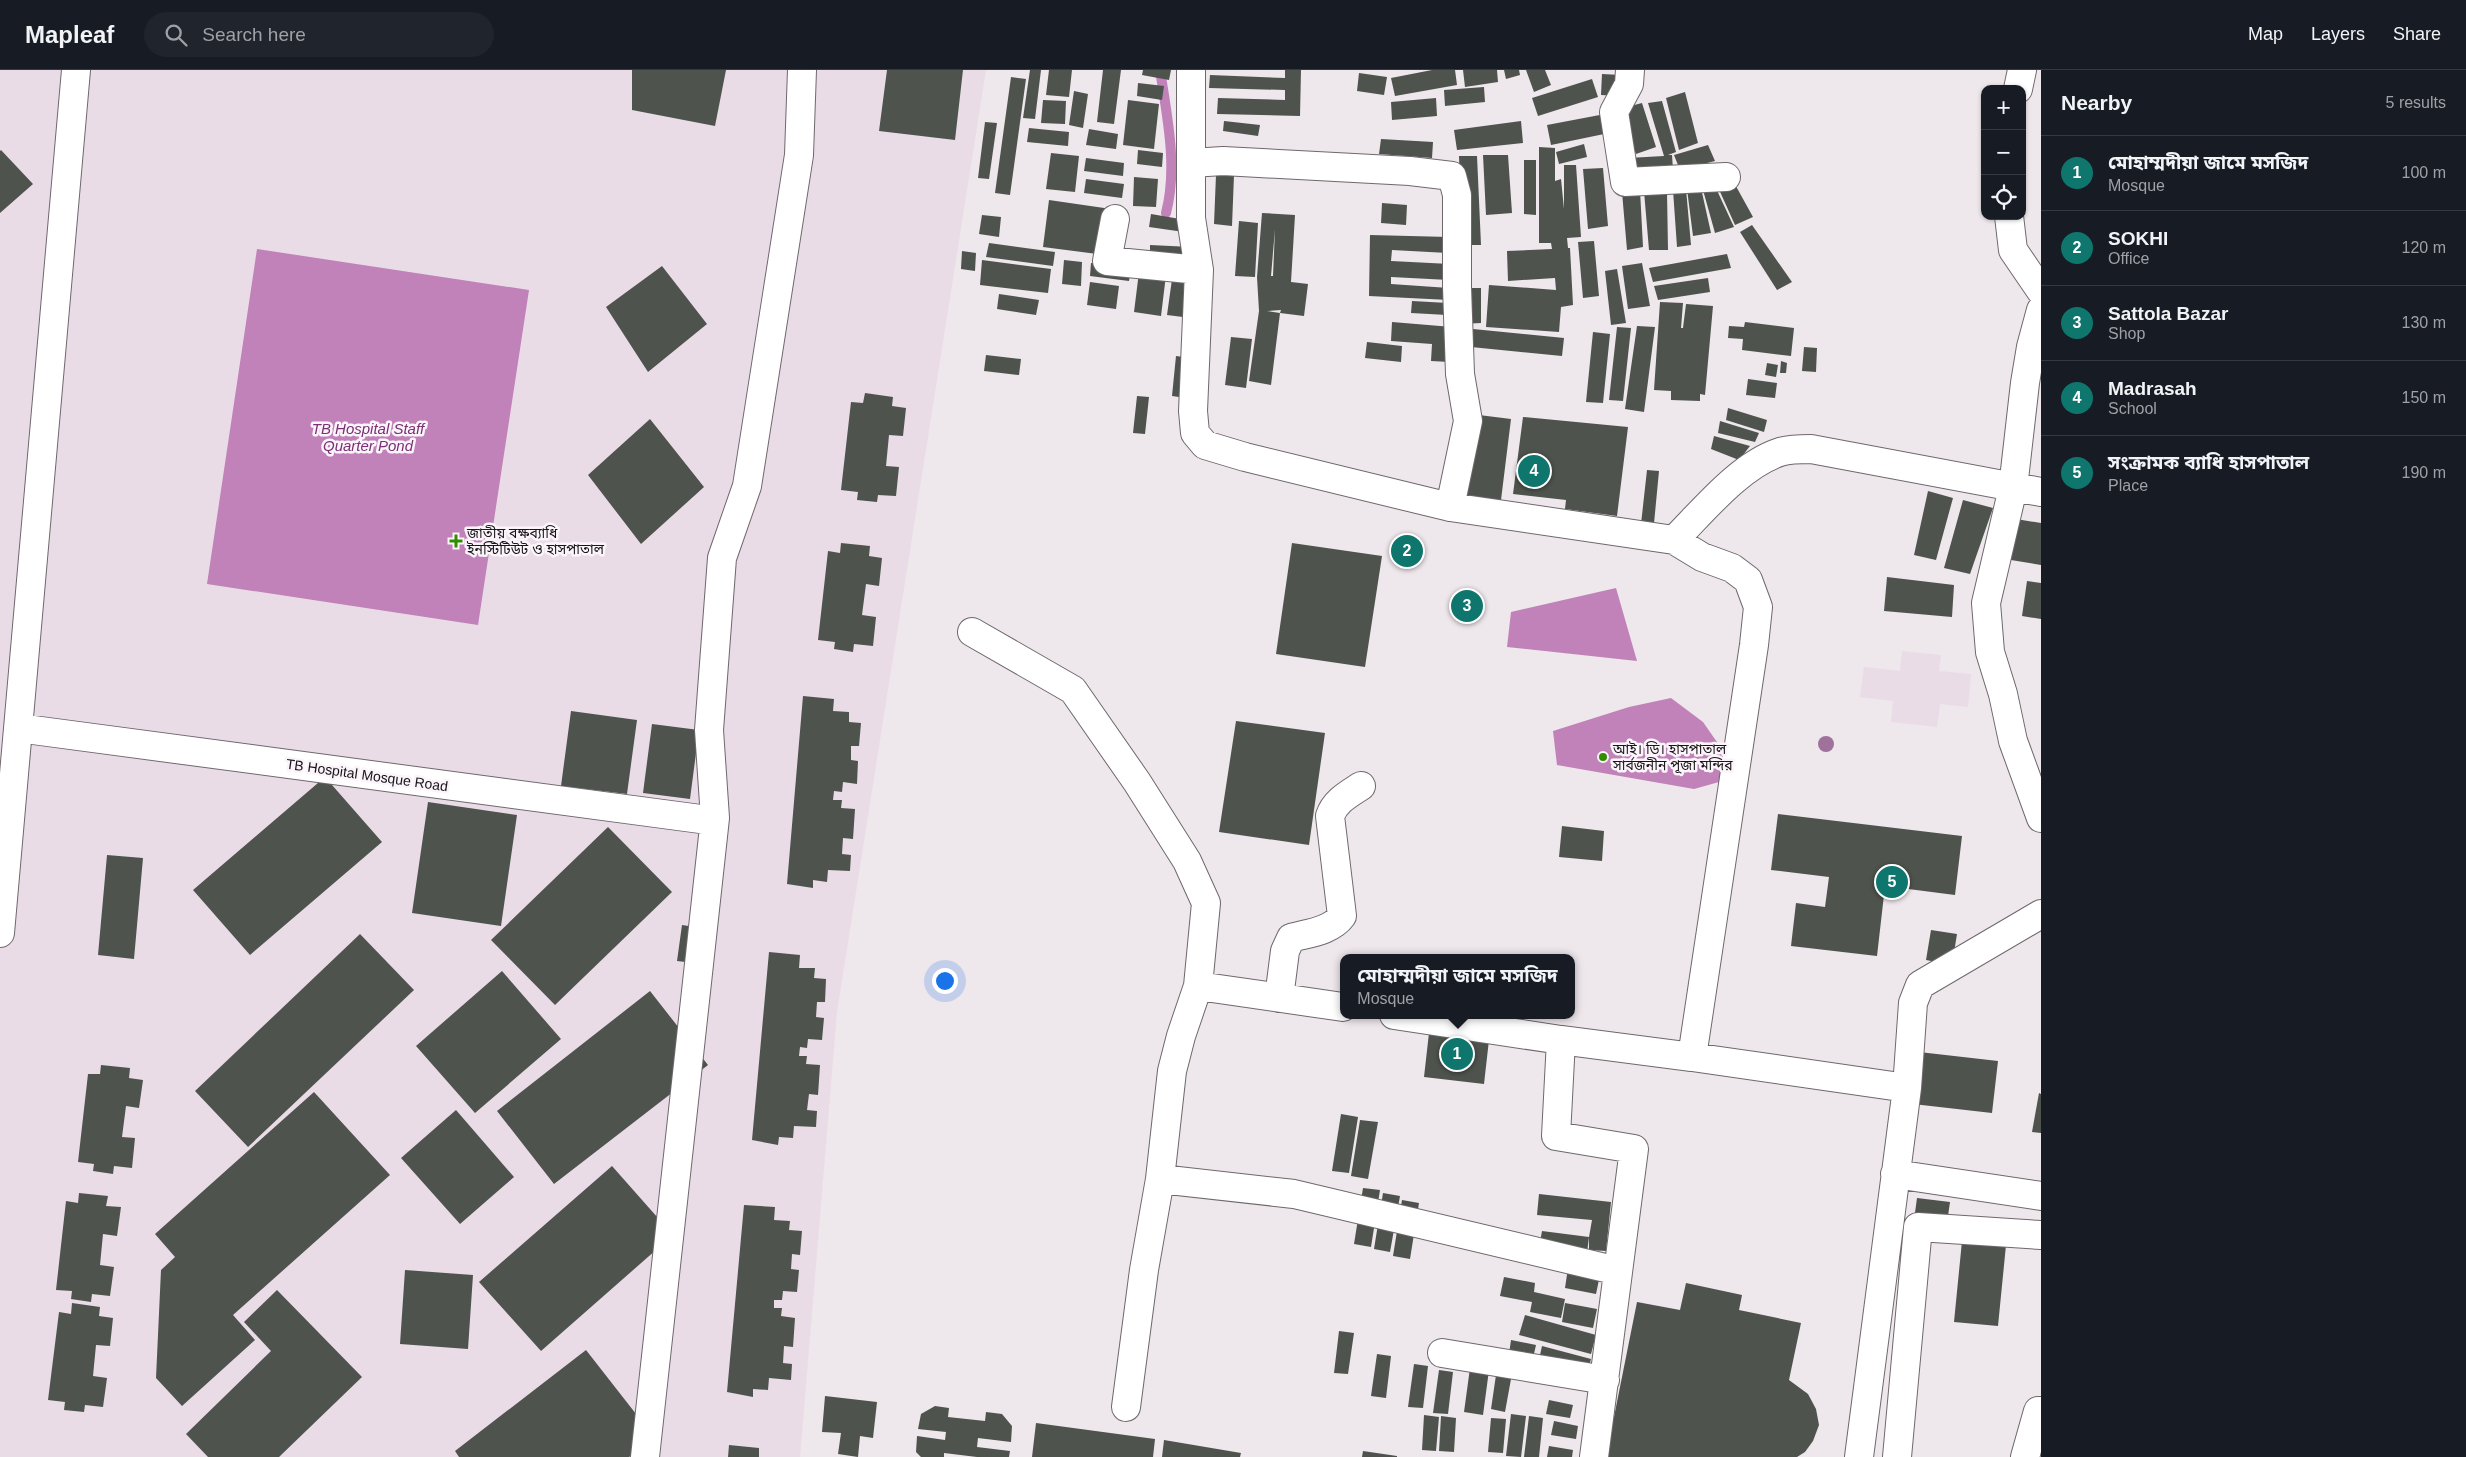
<!DOCTYPE html>
<meta charset="utf-8">
<style>
:root{--surface:#171b24;--page:#20242c;--text:#f1f3f6;--muted:#9ea1a6;--line:#363941;--accent:#0f766e}
body{margin:0;font-family:Arial,"Noto Sans Bengali",sans-serif;background:var(--page);color:var(--text)}
.controls{position:absolute;right:15px;top:15px;display:grid;overflow:hidden;border-radius:10px;box-shadow:0 1px 4px #0004}
.controls button{width:45px;height:45px;display:grid;place-items:center;padding:0;border:0;border-bottom:1px solid var(--line);background:var(--surface);color:var(--text);font:25px sans-serif}
.you{position:absolute;left:944px;top:910px;width:18px;height:18px;margin:-12px;border:4px solid #fff;border-radius:50%;background:#1a73e8;box-shadow:0 0 0 8px #1a73e833}
.badge{display:grid;place-items:center;width:32px;height:32px;border-radius:50%;background:var(--accent);color:#fff;font-size:16px;font-weight:700}
.pin{position:absolute;translate:-50% -50%;border:2px solid #fff;box-shadow:0 1px 5px #0006}
.popup{position:absolute;left:1340px;top:884px;width:235px;height:65px;box-sizing:border-box;display:grid;place-content:center;border-radius:10px;background:var(--surface);filter:drop-shadow(0 1px 4px #0005);font-size:16px;white-space:nowrap;color:var(--muted)}
.popup b{font-size:19px;color:var(--text)}
.popup::after{content:'';position:absolute;left:50%;top:100%;margin-left:-10px;border:10px solid transparent;border-top-color:var(--surface)}
.list{margin:0;padding:0;list-style:none}
h2{display:flex;justify-content:space-between;align-items:center;height:65px;margin:0;padding:0 20px;font-size:21px}
h2 small{font-size:16px;font-weight:400;color:var(--muted)}
.list li{display:grid;grid-template-columns:32px 1fr auto;gap:15px;align-items:center;box-sizing:border-box;height:75px;padding:0 20px;border-top:1px solid var(--line)}
.list b{display:block;font-size:19px;white-space:nowrap}
.list p{margin:0;font-size:16px;white-space:nowrap;color:var(--muted)}
.list em{font-size:16px;font-style:normal;color:var(--muted)}
.icon{flex:none;width:28px;height:28px;fill:none;stroke:currentColor;stroke-width:2;stroke-linecap:round;stroke-linejoin:round}
.map{position:relative;flex:none;width:2041px;height:1387px;overflow:hidden}
header{display:flex;align-items:center;gap:30px;box-sizing:border-box;height:70px;padding:0 25px;background:var(--surface);border-bottom:1px solid var(--line)}
header strong{font-size:24px}
nav{display:flex;gap:28px;margin-inline-start:auto;font-size:18px}
.search{width:350px;height:45px;background:var(--page);display:flex;align-items:center;gap:12px;box-sizing:border-box;padding:0 18px;border-radius:28px;color:var(--muted);font-size:19px}
main{display:flex}
aside{flex:1;background:var(--surface)}
.map>svg:first-child{display:block}
.built{fill:#e9dce7}
.water{fill:#c181b9}
.lines{fill:none;stroke-linecap:round;stroke-linejoin:round}
.stream{stroke:#c181b9;stroke-width:10}
.building{fill:#4e534d;fill-rule:evenodd}
.street-casing{stroke:#6e686d;stroke-width:30}
.street{stroke:#fff;stroke-width:28}
.tree{fill:#9f719b}
.poi-dot{fill:#318e00;stroke:#fbf4fa;stroke-width:2}
.labels{text-anchor:middle;dominant-baseline:central;stroke-width:5;stroke-linejoin:round;paint-order:stroke}
.poi-label{font-size:14px;fill:#171517;stroke:#fbf4fa;text-anchor:start}
.street-label{font-size:14px;fill:#171517;stroke:#fbf4fa}
.water-label{font-size:15px;font-style:italic;fill:#7b2f74;stroke:#fbf4fa}
</style>
<header>
<strong>Mapleaf</strong>
<div class="search"><svg class="icon" aria-label="search" viewBox="0 0 24 24"><circle cx="10" cy="10" r="6"/><path d="M15 15l6 6"/></svg>Search here</div>
<nav><a>Map</a><a>Layers</a><a>Share</a></nav>
</header>
<main>
<div class="map">
<svg width="2041" height="1387" viewBox="0 0 2041 1387">
<rect width="100%" height="100%" fill="#eee7ec"/>
<path class="built" d="M0 0H986L837 942 800 1387H0Z
M1902 581 1941 585 1939 601 1971 604 1968 637 1940 634 1937 657 1891 652 1893 631 1860 627 1864 597 1900 601Z"/>
<path class="water" d="M257 179 529 220 478 555 207 514Z
M1616 518 1637 591 1507 577 1511 542Z
M1671 628 1703 652 1726 685 1719 712 1694 719 1557 695 1553 661 1629 637Z"/>
<g class="lines">
<path class="stream" d="M1160 0C1167 46 1178 97 1166 143"/>
</g>
<path class="building" d="M632 0H726L715 56 632 40Z
M887 0H963L955 70 879 61Z
M1030 0H1041L1035 49 1023 48Z
M1049 0H1072L1069 27 1046 25Z
M1103 0H1121L1114 54 1097 52Z
M1143 0H1171L1169 10 1142 5Z
M1285 0H1301L1300 46 1217 44 1218 28 1285 30V20L1209 18 1210 5 1285 8Z
M1432 0H1455L1457 15 1395 26 1391 8Z
M1463 0H1497L1498 12 1465 17Z
M1504 0H1519L1520 5 1506 9Z
M1526 0H1545L1551 15 1534 22Z
M1359 3 1387 7 1384 25 1357 21Z
M1602 4 1621 5 1620 26 1601 25Z
M1011 7 1026 9 1010 125 995 123Z
M1592 9 1598 27 1538 46 1532 28Z
M1138 13 1164 16 1162 30 1137 26Z
M1484 17 1485 32 1445 36 1444 20Z
M1074 21 1088 24 1083 58 1069 55Z
M1685 22 1698 73 1679 80 1666 28Z
M1436 28 1437 46 1392 50 1391 32Z
M1043 30 1066 31 1065 54 1041 53Z
M1128 30 1159 34 1154 79 1123 75Z
M1662 31 1676 82 1668 85H1672L1673 100 1629 103 1628 88 1664 86 1648 33Z
M1642 33 1656 77 1636 84 1619 39Z
M1605 44 1609 63 1551 75 1547 55Z
M1224 51 1260 55 1258 66 1223 61Z
M1521 51 1523 73 1457 80 1454 60Z
M985 52 997 53 989 109 978 108Z
M1029 58 1069 62 1068 76 1027 72Z
M1089 59 1118 64 1116 79 1086 75Z
M1381 69 1433 72 1432 88 1379 84Z
M1584 74 1587 87 1559 94 1556 82Z
M1708 75 1715 91 1680 100 1674 85Z
M1539 77 1555 78V111L1561 109 1564 139V95H1576L1581 167 1567 168 1568 178H1570L1573 235 1561 237 1559 262 1486 257 1489 215 1556 220 1555 208 1508 211 1507 181 1552 179 1551 173H1539Z
M1 80 33 114 0 143V81Z
M1138 80 1163 83 1162 97 1137 94Z
M1051 83 1079 86 1075 122 1046 119Z
M1483 85H1508L1512 143 1486 145Z
M1459 86H1477L1481 175H1462Z
M1086 88 1124 93 1123 106 1084 101Z
M1524 90H1536V145L1524 144Z
M1603 98 1608 156 1588 159 1583 99Z
M1216 105H1234L1232 156 1214 154Z
M1134 107 1158 109 1156 137 1133 136Z
M1086 109 1124 114 1122 128 1084 123Z
M1732 109 1753 147 1735 155 1717 115Z
M1714 114 1734 157 1715 163 1703 120Z
M1701 118 1711 163 1693 166 1687 119Z
M1686 119 1691 175 1677 177 1673 120Z
M1640 120 1643 177 1627 180 1622 122Z
M1644 121 1667 122 1668 180H1649Z
M1049 130 1111 139 1105 185 1043 177Z
M1382 133 1407 135 1406 155 1381 153Z
M1262 143 1295 145 1291 212 1308 214 1304 246 1280 243 1281 240 1267 241 1280 243 1271 315 1249 311 1259 241 1257 207ZM1275 159 1273 206H1271Z
M1151 144 1186 150 1184 162 1149 157Z
M982 145 1001 147 999 167 979 164Z
M1239 151 1258 153 1255 207 1235 206Z
M1752 155 1792 212 1777 220 1740 162Z
M1370 165 1449 167 1448 183 1392 180 1391 191 1450 194 1449 210 1391 207V214L1449 218V230L1369 226Z
M1594 171 1599 226 1583 228 1578 172Z
M989 173 1055 182 1053 196 986 187Z
M1150 175 1191 177 1190 191 1150 189Z
M962 181 976 183 975 201 961 199Z
M1727 184 1731 198 1653 212 1649 198Z
M982 190 1051 199 1048 223 980 215Z
M1064 190 1082 192 1081 216 1062 214Z
M1091 193 1131 198 1129 211 1090 206Z
M1642 193 1650 236 1628 239 1622 196Z
M662 196 707 254 648 302 606 237Z
M1617 199 1626 253 1611 255 1605 201Z
M1139 202 1166 205 1161 246 1134 242Z
M1173 202 1197 205 1191 248 1167 245Z
M1708 208 1710 222 1658 230 1654 216Z
M1090 212 1119 216 1116 239 1087 235Z
M1460 218H1481V253L1461 254Z
M999 224 1039 230 1036 245 997 239Z
M1412 231 1448 233 1447 245 1411 243Z
M1660 232 1683 233 1681 258H1683L1686 234 1713 236 1705 325 1700 324V331L1671 330V321L1654 320Z
M1392 252 1452 257 1450 292 1431 291 1432 274 1391 271Z
M1745 252 1794 258 1791 286 1742 280 1743 269 1728 268 1729 256 1744 257Z
M1637 256 1655 257 1644 342 1625 339Z
M1617 257 1631 258 1623 331 1609 330Z
M1463 258 1564 268 1562 286 1461 276Z
M1593 262 1610 264 1603 333 1586 332Z
M1231 267 1252 269 1246 318 1225 315Z
M1367 272 1402 276 1401 292 1365 288Z
M1804 277 1817 278 1816 302 1802 301Z
M986 285 1021 289 1019 305 984 301Z
M1176 286 1191 288 1186 328 1172 326Z
M1781 291 1787 293 1786 303H1780Z
M1767 293 1778 295 1776 307 1765 305Z
M1748 309 1777 313 1775 328 1746 325Z
M865 323 893 327 892 336 906 338 903 366 889 365 886 396 899 397 896 426 878 425 877 432 857 430 858 422 841 420 851 332 863 333Z
M1137 326 1149 327 1145 364 1133 363Z
M1728 338 1767 350 1764 362 1726 350Z
M1471 344 1511 349 1501 430 1461 425Z
M1523 347 1628 357 1617 446 1565 439 1566 430 1513 424Z
M650 349 704 417 641 474 588 405Z
M1720 351 1759 363 1755 372 1718 363Z
M1714 366 1750 376 1739 390 1711 379Z
M1647 400 1659 401 1653 464 1640 463Z
M1928 421 1953 428 1936 490 1914 485Z
M1963 430 1993 438 1970 504 1944 498Z
M2016 449 2041 453V495L2011 490Z
M841 473 870 476 869 486 882 488 879 516 866 514 862 545 876 547 873 576 854 574 853 582 834 579 835 572 818 570 828 481 840 483Z
M1292 473 1382 486 1365 597 1276 584Z
M1887 507 1954 515 1952 547 1884 541Z
M2027 511 2041 513V549L2022 546Z
M803 626 834 629 833 641 849 642V652L861 653 859 676H851V690L858 691 857 714 843 712 842 722 834 721 833 730H842L841 738 855 739 853 769 843 768 842 784 851 785 850 801 828 800 827 812 813 810V818L787 814Z
M571 641 637 650 627 724 561 716Z
M1236 651 1325 663 1309 775 1219 762Z
M652 654 699 660 690 729 643 723Z
M325 707 382 772 250 885 193 820Z
M428 732 517 745 501 856 412 843Z
M1778 744 1962 766 1955 825 1885 816 1877 886 1791 876 1796 833 1825 837 1829 807 1771 800Z
M1562 756 1604 761 1602 791 1559 787Z
M608 757 672 822 555 935 491 870Z
M107 785 143 788 134 889 98 885Z
M682 855 708 859 703 894 677 891Z
M1931 860 1957 864 1952 895 1926 890Z
M360 864 414 920 248 1077 195 1021Z
M769 882 800 885 799 898H815L814 908 826 909 825 932H817L816 947 824 948 822 970 808 969 807 978 800 977 799 986H807L806 994 820 995 818 1025 809 1024 807 1040 817 1041 816 1057 794 1056 793 1068 779 1067 778 1075 752 1070Z
M502 901 561 969 475 1043 416 976Z
M650 921 708 995 554 1114 497 1041Z
M1430 954 1490 961 1484 1014 1424 1007Z
M1919 982 1998 991 1992 1043 1913 1034Z
M101 995 130 998 129 1008 143 1010 139 1038 126 1036 122 1067 135 1068 132 1098 114 1096 113 1104 93 1101 94 1094 78 1092 88 1004H100Z
M314 1022 390 1105 233 1245 255 1270 182 1336 156 1308 161 1200 175 1187 155 1164Z
M2039 1023 2041 1024V1063L2032 1062Z
M456 1040 514 1107 460 1154 401 1088Z
M1341 1044 1358 1047 1349 1103 1332 1101Z
M1360 1050 1378 1052 1368 1109 1351 1106Z
M612 1096 673 1165 541 1281 479 1212Z
M1363 1118 1380 1120 1371 1177 1354 1174Z
M79 1123 108 1126 106 1136 121 1137 117 1166 103 1164 100 1195 114 1197 110 1226 92 1224 91 1232 71 1229 72 1221 56 1220 66 1131 78 1133Z
M1383 1123 1400 1126 1390 1182 1374 1179Z
M1539 1124 1611 1132 1606 1181 1589 1180V1167L1587 1183 1539 1178 1542 1161 1589 1167 1592 1150 1537 1145Z
M1917 1128 1950 1132 1947 1153 1914 1150Z
M1402 1130 1419 1133 1410 1189 1393 1186Z
M744 1135 775 1137 774 1150 790 1151 789 1160 802 1161 800 1185 792 1184 791 1199 799 1200 797 1222 783 1221 782 1230H774V1238H782L781 1246 795 1248 793 1277 784 1276 783 1293 792 1294 791 1310 769 1308 768 1320 753 1319V1327L727 1322Z
M1962 1171 2006 1175 1998 1256 1954 1252Z
M1568 1198 1600 1205 1596 1224 1565 1218Z
M405 1200 473 1205 468 1279 400 1274Z
M1504 1207 1535 1213 1534 1222 1565 1229 1561 1248 1530 1242 1532 1232 1500 1226Z
M1686 1213 1742 1225 1739 1240 1801 1253 1789 1310 1808 1324 1816 1339 1819 1355 1813 1371 1805 1382 1797 1387H1606L1637 1232 1680 1240Z
M277 1220 362 1307 279 1387H208L186 1364 271 1281 244 1252Z
M72 1233 100 1237 99 1246 113 1248 110 1276 96 1275 93 1306 107 1308 103 1337 85 1335 84 1342 64 1340 65 1332 48 1330 59 1242 71 1244Z
M1565 1233 1597 1239 1593 1258 1562 1252Z
M1525 1245 1596 1265 1591 1284 1519 1265Z
M1339 1261 1354 1263 1348 1304 1334 1303Z
M1511 1270 1536 1275 1533 1288 1509 1284Z
M1542 1276 1591 1289 1586 1307 1538 1294Z
M586 1280 654 1367 629 1387H459L455 1381Z
M1377 1284 1391 1286 1386 1328 1371 1326Z
M1414 1294 1428 1296 1423 1338 1408 1337Z
M1470 1298 1489 1300 1483 1345 1464 1342Z
M1439 1300 1453 1302 1448 1344 1433 1343Z
M1496 1305 1511 1309 1505 1342 1491 1339Z
M825 1326 877 1332 873 1368 860 1366 858 1387 838 1384 841 1363 822 1362Z
M1549 1330 1573 1335 1570 1348 1546 1344Z
M935 1336 949 1338 948 1347 985 1351 986 1342 1002 1344 1012 1356 1011 1372 978 1368 977 1377 1010 1381 1009 1387H977L944 1383V1387H921L916 1382 917 1366 945 1370 946 1362 918 1359 921 1344Z
M1511 1344 1526 1346 1521 1387 1506 1386Z
M1424 1345 1439 1347 1436 1381 1422 1380Z
M1441 1346 1456 1348 1454 1382 1439 1381Z
M1529 1346 1543 1348 1539 1387H1524Z
M1491 1348 1506 1349 1503 1383 1488 1382Z
M1554 1351 1578 1356 1576 1369 1551 1365Z
M1036 1353 1155 1369 1153 1387H1032Z
M1164 1370 1241 1383 1240 1387H1162Z
M729 1375 759 1378V1387H728Z
M1549 1376 1573 1380 1572 1387H1547Z
M1363 1381 1397 1386V1387H1362Z"/>
<g class="lines">
<g class="street-casing">
<path id="street" d="M1191 0V148L1199 200 1193 341 1195 363 1205 375 1245 387 1450 437 1674 470C1704 440 1740 395 1780 382 1789 379 1801 379 1811 379L2041 422
M1630 0 1629 14 1614 42 1625 112 1726 107
M2018 19 2022 0
M1191 93 1223 91 1410 101 1452 106 1457 125V217L1460 304 1468 351 1450 437
M2009 146 2013 180 2041 221
M1115 149 1107 191 1199 200
M2041 240 2031 277 2025 313 2013 418 1986 533 1990 582 2003 624 2013 671 2041 748
M1674 470 1702 487 1732 498 1748 510 1758 537 1754 575 1692 987 1907 1018 1859 1387
M972 562 1073 620 1137 712 1187 791 1206 833 1198 916 1181 966 1172 1001 1160 1109 1144 1200 1126 1337
M18 658 708 750 715 748
M0 863 76 0
M1198 916 1343 937
M1279 928 1285 881 1291 868C1309 863 1331 861 1342 846L1330 746C1335 731 1349 724 1361 716
M1394 945 1561 970
M1907 1018 1913 933 1920 915 2041 844
M1895 1104 2041 1126
M1160 1109 1294 1124 1618 1201
M1442 1283 1605 1310
M645 1387 715 748 709 660 722 488 747 416 799 85 802 0
M1594 1387 1634 1079 1556 1066 1561 970 1692 987
M1897 1387 1918 1157 2041 1165
M2025 1387 2038 1341H2041"/>
</g>
<use href="#street" class="street"/>
</g>
<circle class="tree" cx="1826" cy="674" r="8"/>
<g class="poi-dot">
<path d="M453.5 463.5h5v5h5v5h-5v5h-5v-5h-5v-5h5z"/>
<circle cx="1603" cy="687" r="5"/>
</g>
<g class="labels">
<g class="poi-label">
<text x="467" y="463">জাতীয় বক্ষব্যাধি<tspan x="467" dy="16">ইনস্টিটিউট ও হাসপাতাল</tspan></text>
<text x="1613" y="679">আই। ডি। হাসপাতাল<tspan x="1613" dy="16">সার্বজনীন পূজা মন্দির</tspan></text>
</g>
<g class="street-label">
<text transform="translate(367 705) rotate(8)">TB Hospital Mosque Road</text>
</g>
<g class="water-label">
<text x="368" y="358">TB Hospital Staff<tspan x="368" dy="17">Quarter Pond</tspan></text>
</g>
</g>
</svg>
<div class="controls">
<button>+</button>
<button>−</button>
<button><svg class="icon" aria-label="locate" viewBox="0 0 24 24"><circle cx="12" cy="12" r="6"/><path d="M12 2v4M12 18v4M2 12h4M18 12h4"/></svg></button>
</div>
<div class="you"></div>
<div class="pin badge" style="left:1457px;top:984px">1</div>
<div class="popup"><b>মোহাম্মদীয়া জামে মসজিদ</b>Mosque</div>
<div class="pin badge" style="left:1407px;top:481px">2</div>
<div class="pin badge" style="left:1467px;top:536px">3</div>
<div class="pin badge" style="left:1534px;top:401px">4</div>
<div class="pin badge" style="left:1892px;top:812px">5</div>
</div>
<aside>
<h2>Nearby<small>5 results</small></h2>
<ul class="list">
<li><span class="badge">1</span><div><b>মোহাম্মদীয়া জামে মসজিদ</b><p>Mosque</p></div><em>100 m</em></li>
<li><span class="badge">2</span><div><b>SOKHI</b><p>Office</p></div><em>120 m</em></li>
<li><span class="badge">3</span><div><b>Sattola Bazar</b><p>Shop</p></div><em>130 m</em></li>
<li><span class="badge">4</span><div><b>Madrasah</b><p>School</p></div><em>150 m</em></li>
<li><span class="badge">5</span><div><b>সংক্রামক ব্যাধি হাসপাতাল</b><p>Place</p></div><em>190 m</em></li>
</ul>
</aside>
</main>
